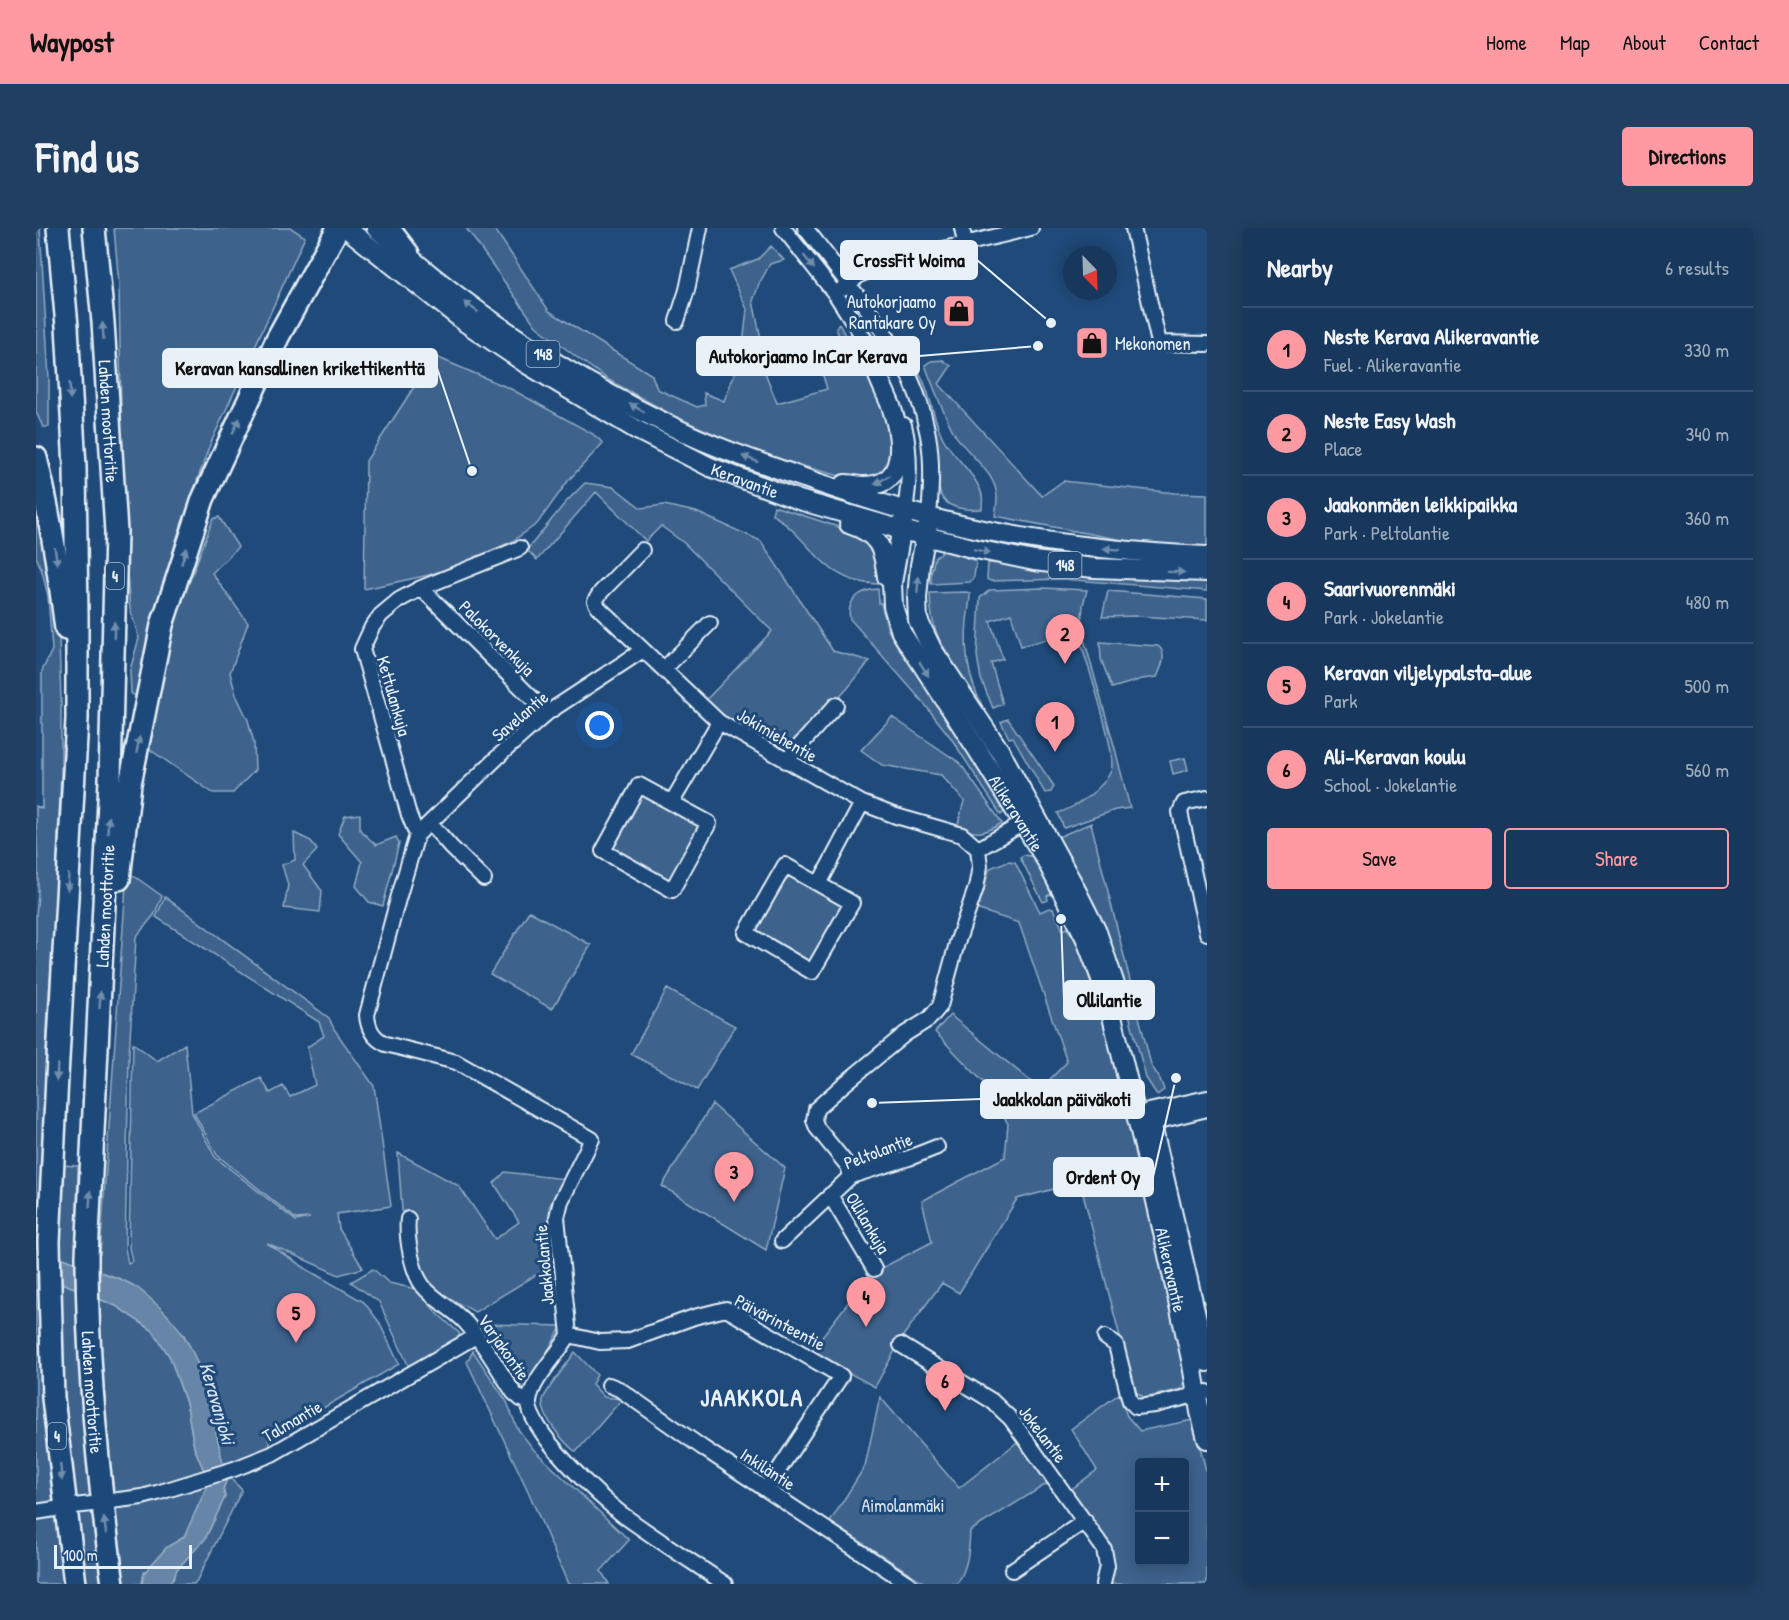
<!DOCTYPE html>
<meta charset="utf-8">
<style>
:root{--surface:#17385c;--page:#203f62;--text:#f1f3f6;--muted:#9eacbb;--line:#365272;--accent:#ff9aa2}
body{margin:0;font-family:"Patrick Hand",sans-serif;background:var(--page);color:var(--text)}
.controls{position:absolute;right:18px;bottom:18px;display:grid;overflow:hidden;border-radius:6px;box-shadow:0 3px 15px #0003}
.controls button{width:54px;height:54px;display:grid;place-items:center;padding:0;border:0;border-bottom:2px solid var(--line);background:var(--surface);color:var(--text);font:30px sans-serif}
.compass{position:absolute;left:1027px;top:18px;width:54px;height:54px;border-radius:50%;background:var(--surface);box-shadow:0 3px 15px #0003;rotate:157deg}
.scale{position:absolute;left:18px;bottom:15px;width:138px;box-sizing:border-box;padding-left:6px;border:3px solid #e8f1f8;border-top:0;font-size:16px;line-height:21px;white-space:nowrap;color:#e8f1f8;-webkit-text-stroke:4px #1f4a7a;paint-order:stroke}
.you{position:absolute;left:564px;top:498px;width:21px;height:21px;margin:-15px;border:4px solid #fff;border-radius:50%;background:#1a73e8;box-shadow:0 0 0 9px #1a73e833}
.badge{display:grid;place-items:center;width:39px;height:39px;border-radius:50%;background:var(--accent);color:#111;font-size:20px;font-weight:700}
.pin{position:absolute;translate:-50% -50px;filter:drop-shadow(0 2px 3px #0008)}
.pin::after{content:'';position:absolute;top:32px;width:21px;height:18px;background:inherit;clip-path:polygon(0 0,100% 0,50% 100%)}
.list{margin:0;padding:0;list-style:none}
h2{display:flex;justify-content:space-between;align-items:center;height:78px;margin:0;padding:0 24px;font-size:26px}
h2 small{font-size:20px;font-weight:400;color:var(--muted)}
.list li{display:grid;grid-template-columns:39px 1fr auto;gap:18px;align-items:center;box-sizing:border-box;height:84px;padding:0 24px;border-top:2px solid var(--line)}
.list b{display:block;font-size:22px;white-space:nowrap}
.list p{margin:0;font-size:20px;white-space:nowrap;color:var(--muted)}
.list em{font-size:20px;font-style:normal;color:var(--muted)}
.actions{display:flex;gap:12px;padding:18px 24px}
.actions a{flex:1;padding:14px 0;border:2px solid var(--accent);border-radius:6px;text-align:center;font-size:21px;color:var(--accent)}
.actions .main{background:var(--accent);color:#111}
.map{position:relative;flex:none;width:1171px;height:1356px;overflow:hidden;border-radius:6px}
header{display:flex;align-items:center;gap:36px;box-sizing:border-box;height:84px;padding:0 30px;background:var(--accent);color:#111}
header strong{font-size:28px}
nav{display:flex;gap:33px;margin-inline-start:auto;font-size:21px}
.intro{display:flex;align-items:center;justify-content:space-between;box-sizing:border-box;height:144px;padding:0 36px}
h1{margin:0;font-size:42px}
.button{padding:15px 27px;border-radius:6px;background:var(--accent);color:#111;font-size:21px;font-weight:700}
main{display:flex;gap:36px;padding:0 36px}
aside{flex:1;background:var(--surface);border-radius:6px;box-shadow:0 3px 15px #0003}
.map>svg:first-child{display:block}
.green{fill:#3c628c;stroke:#92aac2;stroke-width:1.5;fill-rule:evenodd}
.water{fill:#6685a7;stroke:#9ab0c7;stroke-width:1.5}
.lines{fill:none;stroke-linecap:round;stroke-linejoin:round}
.minor-casing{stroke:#e8f1f8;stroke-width:18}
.major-casing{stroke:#e8f1f8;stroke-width:22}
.highway-casing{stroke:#e8f1f8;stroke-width:26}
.minor{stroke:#1f4a7a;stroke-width:14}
.major{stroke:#1f4a7a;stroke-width:18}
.highway{stroke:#1f4a7a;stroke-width:21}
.oneway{fill:#6f8dac}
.labels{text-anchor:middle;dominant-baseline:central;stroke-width:6;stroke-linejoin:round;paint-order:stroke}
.shield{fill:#1f4a7a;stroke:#acbfd2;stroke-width:1.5}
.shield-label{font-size:16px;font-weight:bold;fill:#e8f1f8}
.poi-label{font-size:18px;fill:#e8f1f8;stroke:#1f4a7a;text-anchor:end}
.street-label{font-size:18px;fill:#e8f1f8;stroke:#1f4a7a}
.park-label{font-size:18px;fill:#d7e3ed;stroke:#1f4a7a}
.water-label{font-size:20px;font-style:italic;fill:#d4e1ec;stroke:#1f4a7a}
.district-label{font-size:24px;font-weight:bold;letter-spacing:1.5px;fill:#e8f1f8;stroke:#1f4a7a}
.leader{fill:none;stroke:#e8f1f8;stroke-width:2}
.callout-dot{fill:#e8f1f8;stroke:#1f4a7a;stroke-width:2}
.callout{fill:#e8f1f8;stroke:#e8f1f8;stroke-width:2}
.callout-label{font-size:20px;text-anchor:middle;font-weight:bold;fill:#111}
</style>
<header>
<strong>Waypost</strong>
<nav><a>Home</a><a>Map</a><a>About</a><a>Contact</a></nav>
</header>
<div class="intro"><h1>Find us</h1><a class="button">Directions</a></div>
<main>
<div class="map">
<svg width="1171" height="1356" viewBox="0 0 1171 1356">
<rect width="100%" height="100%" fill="#1f4a7a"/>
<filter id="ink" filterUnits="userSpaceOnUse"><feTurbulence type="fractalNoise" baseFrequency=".0167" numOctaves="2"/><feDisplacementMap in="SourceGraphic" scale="12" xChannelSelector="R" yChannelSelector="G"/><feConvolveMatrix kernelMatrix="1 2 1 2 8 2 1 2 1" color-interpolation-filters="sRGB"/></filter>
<g filter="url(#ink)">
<path class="green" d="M0 0H4L13 150V199H7L0 184Z
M78 0H255L269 9 173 219 140 312 99 468 95 465 94 442 103 410 94 381 87 301 83 57Z
M430 0H458L513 83 616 147 621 161 661 179 669 177 668 165 688 173 706 126 711 81 693 42 722 31 735 18 748 32 734 36 723 56 717 73 725 111 730 147 741 175 791 161 786 144 813 136 800 100 803 96 810 109 819 114 832 138 849 178 859 220 849 243 839 249 811 250 738 230 683 208 638 188 573 152 543 131 500 98Z
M398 128 475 161 557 206 567 215 532 253 501 296 475 314 427 335 393 347 328 361 330 233Z
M907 132 915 138 903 156 1006 268 1027 253 1139 265 1171 266V319L1108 316 959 288C960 282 961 275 961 269 960 243 930 226 918 205 906 183 898 160 889 137L895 133Z
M883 144C895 164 896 189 907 210 917 229 941 247 946 267 947 271 946 277 946 281 934 282 916 282 907 271 899 261 898 205 894 189 891 175 886 162 881 149Z
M0 249 22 381 25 473V544L18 699 12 780 3 1021 0 1020V686C5 651 0 614 0 578L6 581V443L16 422 12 368 6 343 0 328Z
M549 255 578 259 605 280 628 277 660 284 725 313 797 423 834 433 811 461 750 525 694 496 669 473 736 403 648 315 625 298 610 313 560 264 501 332 491 322 529 275Z
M738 278 818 304 835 314 845 346 842 347V356C787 356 776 311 736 286Z
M183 289 202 319 176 345 212 395 194 445 200 467 212 492 218 515 219 542 197 565H177L113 521 137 398 177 291Z
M908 323 930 327V330L940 333 938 349 934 354 895 356V346L899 329Z
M965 334 1171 351V363L1027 351 954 353 951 351 952 335 964 336Z
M1006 360 1051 362 1047 377 1044 412 1048 411 1078 517 1094 580 1079 582 1028 600 1022 585C1040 579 1067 561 1075 543 1082 526 1051 435 1044 413L1028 407 985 418 975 386 954 393 967 431 955 435 967 476 957 480 945 451 941 428 944 370 954 362Z
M842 361 843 375H845L852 402 863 421 901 472 971 581 965 587 915 510 886 473 814 391C810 372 824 362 842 361Z
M1072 363 1171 371V392L1100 388 1066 389Z
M930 364 934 365C934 375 932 384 931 393 928 423 932 449 945 475L943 476 904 413C896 397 894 382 894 365Z
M1064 414 1122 418C1132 425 1125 440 1121 449L1106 451 1076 460 1065 431Z
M856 489 924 535 966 595C947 607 942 606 921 600L928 573 905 547 846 537 825 522Z
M972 491 1018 558 1015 564 1009 565 977 509 973 510 965 494Z
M1149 530 1152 542 1137 546 1134 533Z
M607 565 667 598 634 655 573 621Z
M324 586V602L340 617 360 609 363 615 347 678 333 674 320 658 326 634 302 606 309 588Z
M1055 595 1115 837 1124 851 1128 862 1121 867 1110 850 1083 749 1020 610Z
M258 605 275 613 281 622 267 637 286 663 284 684 248 680 252 657 246 637 259 632Z
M988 627 999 629 1007 642 1015 666 1011 668 1012 672 1007 674 984 629Z
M972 633 979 634 1004 684 1013 680 1017 681 1027 702 1031 700 1041 714 1079 824 1152 1144 1145 1161 1109 1170 1098 1163 1044 954 981 971 923 1065 906 1055 867 1108 839 1159 774 1124 834 1046 896 1014 886 973 969 929 972 896 952 859 899 804 914 787 1004 861 1031 834 983 695 940 681 954 640Z
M91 643 126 668 118 687 100 709 93 827 89 1020 92 1035 96 1033 93 1020 97 815 121 833 149 816 156 885 179 929 260 993 274 990 260 991 181 927 158 885 225 850 234 865 247 858 254 869 279 857 271 819 288 808 283 794 120 689 129 669 293 790 298 801 338 858 355 978 301 986 303 1001 327 1040 303 1047 231 1015 272 1042 328 1074 343 1094 363 1136 249 1202 232 1210 235 1222 188 1240 167 1153 148 1107 84 1051 61 1043 60 1029 64 1026Z
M751 643 812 678 776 738 716 702Z
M493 683 555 717 516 781 454 746Z
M631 761 699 798 661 862 595 826Z
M676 876 749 940 730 1022 626 958Z
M362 925 423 958 459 1011 483 994 458 955 469 944 529 951 513 979 518 1036 439 1084C427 1077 402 1065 394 1057 380 1044 380 1011 379 993L366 983Z
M22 937 42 938 40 1035 22 1028Z
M337 1041 353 1055 380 1061 401 1085 423 1105 425 1111 373 1139 343 1074 315 1054Z
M0 1046 4 1048 19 1277 0 1280Z
M23 1054 41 1061 59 1270 38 1273C28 1200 24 1127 23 1054Z
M61 1070 80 1078 117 1103 134 1129 151 1178 158 1219 169 1245 134 1257 76 1269 63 1167Z
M447 1096 526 1098 488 1164Z
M437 1123 471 1174 481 1200 498 1222 593 1312 565 1343 573 1356H532L492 1263 431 1134Z
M539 1124 561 1147 556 1156 568 1169 586 1171 540 1224C528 1215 504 1187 507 1172 508 1165 534 1132 539 1124Z
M1083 1166 1091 1188 1104 1203 1157 1192 1171 1246V1356H1073V1330L1075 1323 1067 1314 1033 1263 1061 1242 1035 1201ZM1104 1234H1148V1334H1104Z
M844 1169 923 1260 984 1212 1014 1254 934 1303C933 1323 932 1339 921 1356H890L794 1294 829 1238Z
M192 1248 206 1262 161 1352 158 1356H131L137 1351 141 1341 169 1311 189 1269 187 1261Z
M173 1254 148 1310 131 1319 108 1345 106 1356H86L76 1278Z
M57 1280 70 1356H46L37 1283Z
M19 1284 30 1356H0V1287Z"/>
<path class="water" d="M22 1028 40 1035 41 1061 23 1054Z
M61 1043C75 1048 91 1052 103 1061 119 1074 137 1091 148 1108 171 1145 178 1198 188 1240L169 1245 158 1219 151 1178 134 1129 117 1103 80 1078 61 1070Z
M192 1248 187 1261 189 1269 169 1311 141 1341 137 1351 131 1356H106L108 1345 131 1319 148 1309 173 1254Z"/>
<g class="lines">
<g class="minor-casing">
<path id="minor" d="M747 0 800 67 840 129
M769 0C785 19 799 39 814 58 851 106 881 146 892 207 897 234 895 262 893 290
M926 0 929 15
M1097 0 1123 115 1171 116
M807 60 825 46 862 32 995 0
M641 93 651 62 664 0
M868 197C875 226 874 253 869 282
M606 322 565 364 559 373 562 379 683 494 826 575 860 588 926 607 942 621 993 592
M385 360 511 485
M607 422 511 485 467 524 381 607 362 671 331 787C332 801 337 810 350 816L420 834 556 911 525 973 521 989 533 1107C522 1127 496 1151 493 1173 490 1201 564 1270 587 1287 620 1311 655 1333 689 1356
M628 441 674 395
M750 533 800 477
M603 557 673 595 636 662 567 623Z
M1171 570 1148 575 1144 584 1171 705
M636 574 683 494
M394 595 415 619 448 651
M381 607 373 587 326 421 336 399 345 387 363 372 385 360 484 320
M749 637 816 675 776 744 710 705Z
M783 656 826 575
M1102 890 1113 883 1171 870
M1102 890 1115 895 1171 881
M815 948 812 938 781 900 778 892 780 881 807 857 869 806 893 791 904 778 921 715 940 660 944 638 942 621
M794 967 838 1041
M372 991C370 1009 376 1044 387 1058 399 1073 418 1081 430 1095 449 1116 462 1141 478 1165L485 1171 493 1174
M746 1013 815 948 873 930 901 919
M533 1107 564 1114 592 1113 658 1089 690 1081 805 1148 730 1261
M1069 1109 1080 1117 1094 1173 1100 1179 1119 1177 1171 1164
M865 1117 956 1173 975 1191 1068 1321 1071 1338 1067 1356
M573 1157 583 1161 667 1220 873 1356
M75 1273 106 1269 121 1265 198 1241 236 1226 440 1108
M38 1278 56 1276
M0 1284 19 1281
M976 1342 1049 1293"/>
</g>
<g class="major-casing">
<g id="major">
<path id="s1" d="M310 0 430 95 489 135 601 202 674 239 763 272 866 302 940 321 998 333 1058 340 1171 344"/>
<path d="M340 0C432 84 539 153 652 206 690 224 729 236 768 250 813 265 858 281 904 292 991 314 1081 324 1171 328"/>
<path d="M809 256C815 256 822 258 828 258 874 258 865 207 855 178 850 165 843 153 839 139 838 134 837 127 836 121"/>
<path id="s2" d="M869 282 856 355 857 378 865 404 941 521 1010 632 1049 709 1070 764 1108 919 1155 1131 1164 1184 1171 1211"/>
<path d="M813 296C843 306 847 319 851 349"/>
<path d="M892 297 884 337 881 370 882 392 896 421 964 523 1036 654 1061 704 1086 777"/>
<path d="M1118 905 1171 1134"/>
</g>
</g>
<g class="highway-casing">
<g id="highway">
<path d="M22 0 31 98 39 239 41 389V491L21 849 13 1014 14 1060 17 1170 39 1356"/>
<path id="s3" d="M58 0 67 94 80 304 74 552 51 1028C51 1138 62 1247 77 1356"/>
<path d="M352 0 372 26"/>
<path d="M0 230C14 286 23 343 30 401"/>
<path d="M83 651 94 556 126 397 167 271 242 109 302 0"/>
</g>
</g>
<use href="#minor" class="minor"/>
<use href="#major" class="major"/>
<use href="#highway" class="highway"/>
</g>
<defs><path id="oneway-solid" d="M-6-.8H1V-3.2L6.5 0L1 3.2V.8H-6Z" transform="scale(1.5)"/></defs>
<g class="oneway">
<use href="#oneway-solid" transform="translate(773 34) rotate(52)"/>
<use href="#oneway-solid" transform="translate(435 79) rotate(-144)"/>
<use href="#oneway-solid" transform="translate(67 103) rotate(-94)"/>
<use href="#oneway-solid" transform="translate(34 163) rotate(87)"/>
<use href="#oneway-solid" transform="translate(601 180) rotate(-151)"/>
<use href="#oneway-solid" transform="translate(200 198) rotate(-65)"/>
<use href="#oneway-solid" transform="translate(714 231) rotate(-159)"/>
<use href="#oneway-solid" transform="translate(846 252) rotate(150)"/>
<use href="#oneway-solid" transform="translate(1076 321) rotate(-175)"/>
<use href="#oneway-solid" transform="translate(946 323) rotate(12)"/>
<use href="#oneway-solid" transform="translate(20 328) rotate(81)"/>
<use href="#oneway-solid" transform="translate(148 328) rotate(-72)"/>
<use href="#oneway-solid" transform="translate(1140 344) rotate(1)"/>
<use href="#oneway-solid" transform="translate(882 357) rotate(-85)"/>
<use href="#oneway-solid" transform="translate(78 402) rotate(-89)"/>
<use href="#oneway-solid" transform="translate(888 441) rotate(57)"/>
<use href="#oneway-solid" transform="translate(102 517) rotate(-79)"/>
<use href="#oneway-solid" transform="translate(72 597) rotate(-87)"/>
<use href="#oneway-solid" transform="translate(32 654) rotate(93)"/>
<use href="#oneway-solid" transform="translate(64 772) rotate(-87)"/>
<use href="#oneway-solid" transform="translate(21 844) rotate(93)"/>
<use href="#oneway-solid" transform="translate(54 971) rotate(-87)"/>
<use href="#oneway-solid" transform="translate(25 1244) rotate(84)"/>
<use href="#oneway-solid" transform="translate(69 1298) rotate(-98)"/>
</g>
</g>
<defs>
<g id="shop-square" transform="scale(1.725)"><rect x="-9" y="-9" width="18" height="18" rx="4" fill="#ff9aa2" stroke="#1f4a7a"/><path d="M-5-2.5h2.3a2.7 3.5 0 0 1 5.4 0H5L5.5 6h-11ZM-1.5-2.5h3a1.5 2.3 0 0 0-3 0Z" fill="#111"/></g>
</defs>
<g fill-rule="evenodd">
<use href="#shop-square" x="923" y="83"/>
<use href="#shop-square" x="1056" y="115"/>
</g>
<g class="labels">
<g class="shield">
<rect x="490.5" y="113" width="33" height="26" rx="4.5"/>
<rect x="1012.5" y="324" width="33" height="26" rx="4.5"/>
<rect x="70" y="335" width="18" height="26" rx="4.5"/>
<rect x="12" y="1195" width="18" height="26" rx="4.5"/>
</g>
<g class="shield-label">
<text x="507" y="126">148</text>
<text x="1029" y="337">148</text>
<text x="79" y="348">4</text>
<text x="21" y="1208">4</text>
</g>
<g class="poi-label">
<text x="900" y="73">Autokorjaamo<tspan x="900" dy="21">Rantakare Oy</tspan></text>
<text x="1079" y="115" text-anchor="start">Mekonomen</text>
</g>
<g class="street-label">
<text stroke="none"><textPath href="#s3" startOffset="194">Lahden moottoritie</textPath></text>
<text stroke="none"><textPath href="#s1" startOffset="474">Keravantie</textPath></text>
<text transform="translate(461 410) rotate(45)">Palokorvenkuja</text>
<text transform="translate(358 468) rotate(74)">Kettulankuja</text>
<text transform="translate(484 488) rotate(-40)">Savelantie</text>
<text transform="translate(741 507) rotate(30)">Jokimiehentie</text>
<text stroke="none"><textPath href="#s2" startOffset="339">Alikeravantie</textPath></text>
<text transform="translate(69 678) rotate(-87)">Lahden moottoritie</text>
<text transform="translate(842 923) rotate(-21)">Peltolantie</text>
<text transform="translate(832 995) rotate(59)">Ollilankuja</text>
<text transform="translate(508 1037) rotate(-95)">Jaakkolantie</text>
<text stroke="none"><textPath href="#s2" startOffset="825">Alikeravantie</textPath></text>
<text transform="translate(744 1094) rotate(28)">Päivärinteentie</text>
<text transform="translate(468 1119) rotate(55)">Varjakontie</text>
<text stroke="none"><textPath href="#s3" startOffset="1166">Lahden moottoritie</textPath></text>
<text transform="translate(256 1193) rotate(-30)">Talmantie</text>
<text transform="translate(1007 1206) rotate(53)">Jokelantie</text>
<text transform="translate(732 1241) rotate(33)">Inkiläntie</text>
</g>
<g class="park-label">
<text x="867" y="1277">Aimolanmäki</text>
</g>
<g class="water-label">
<text transform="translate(182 1175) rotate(74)">Keravanjoki</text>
</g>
<g class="district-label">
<text x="716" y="1169">JAAKKOLA</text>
</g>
</g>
<path class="leader" d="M1015 95L941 32M1002 118L883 128M436 243L401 140M1025 691L1028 772M836 875L945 871M1140 850L1117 949"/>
<g class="callout-dot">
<circle cx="1015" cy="95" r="6"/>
<circle cx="1002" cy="118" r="6"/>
<circle cx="436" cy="243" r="6"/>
<circle cx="1025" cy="691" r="6"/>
<circle cx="836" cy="875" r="6"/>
<circle cx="1140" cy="850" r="6"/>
</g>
<g class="callout">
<rect x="805" y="13" width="136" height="38" rx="6"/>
<rect x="661" y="109" width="222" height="38" rx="6"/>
<rect x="127" y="121" width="274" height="38" rx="6"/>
<rect x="1028" y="753" width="90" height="38" rx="6"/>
<rect x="945" y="852" width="163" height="38" rx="6"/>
<rect x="1018" y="930" width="99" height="38" rx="6"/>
</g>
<g class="callout-label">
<text x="873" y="39">CrossFit Woima</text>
<text x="772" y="135">Autokorjaamo InCar Kerava</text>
<text x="264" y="147">Keravan kansallinen krikettikenttä</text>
<text x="1073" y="779">Ollilantie</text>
<text x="1026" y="878">Jaakkolan päiväkoti</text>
<text x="1067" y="956">Ordent Oy</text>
</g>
</svg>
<div class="controls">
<button>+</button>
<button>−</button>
</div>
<svg class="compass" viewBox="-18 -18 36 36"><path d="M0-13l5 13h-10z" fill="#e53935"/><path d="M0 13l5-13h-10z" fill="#9eacbb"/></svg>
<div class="scale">100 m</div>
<div class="you"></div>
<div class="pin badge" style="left:1019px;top:524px">1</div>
<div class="pin badge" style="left:1029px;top:436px">2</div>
<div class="pin badge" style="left:698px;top:974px">3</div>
<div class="pin badge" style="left:830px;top:1099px">4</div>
<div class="pin badge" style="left:260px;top:1115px">5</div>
<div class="pin badge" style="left:909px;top:1183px">6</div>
</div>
<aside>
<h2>Nearby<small>6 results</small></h2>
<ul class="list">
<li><span class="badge">1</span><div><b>Neste Kerava Alikeravantie</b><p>Fuel · Alikeravantie</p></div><em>330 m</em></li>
<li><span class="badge">2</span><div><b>Neste Easy Wash</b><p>Place</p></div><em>340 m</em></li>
<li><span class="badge">3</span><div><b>Jaakonmäen leikkipaikka</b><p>Park · Peltolantie</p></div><em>360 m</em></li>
<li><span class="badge">4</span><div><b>Saarivuorenmäki</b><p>Park · Jokelantie</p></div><em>480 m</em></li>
<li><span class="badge">5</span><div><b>Keravan viljelypalsta-alue</b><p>Park</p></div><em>500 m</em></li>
<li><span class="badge">6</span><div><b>Ali-Keravan koulu</b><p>School · Jokelantie</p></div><em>560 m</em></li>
</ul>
<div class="actions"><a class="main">Save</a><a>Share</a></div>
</aside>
</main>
